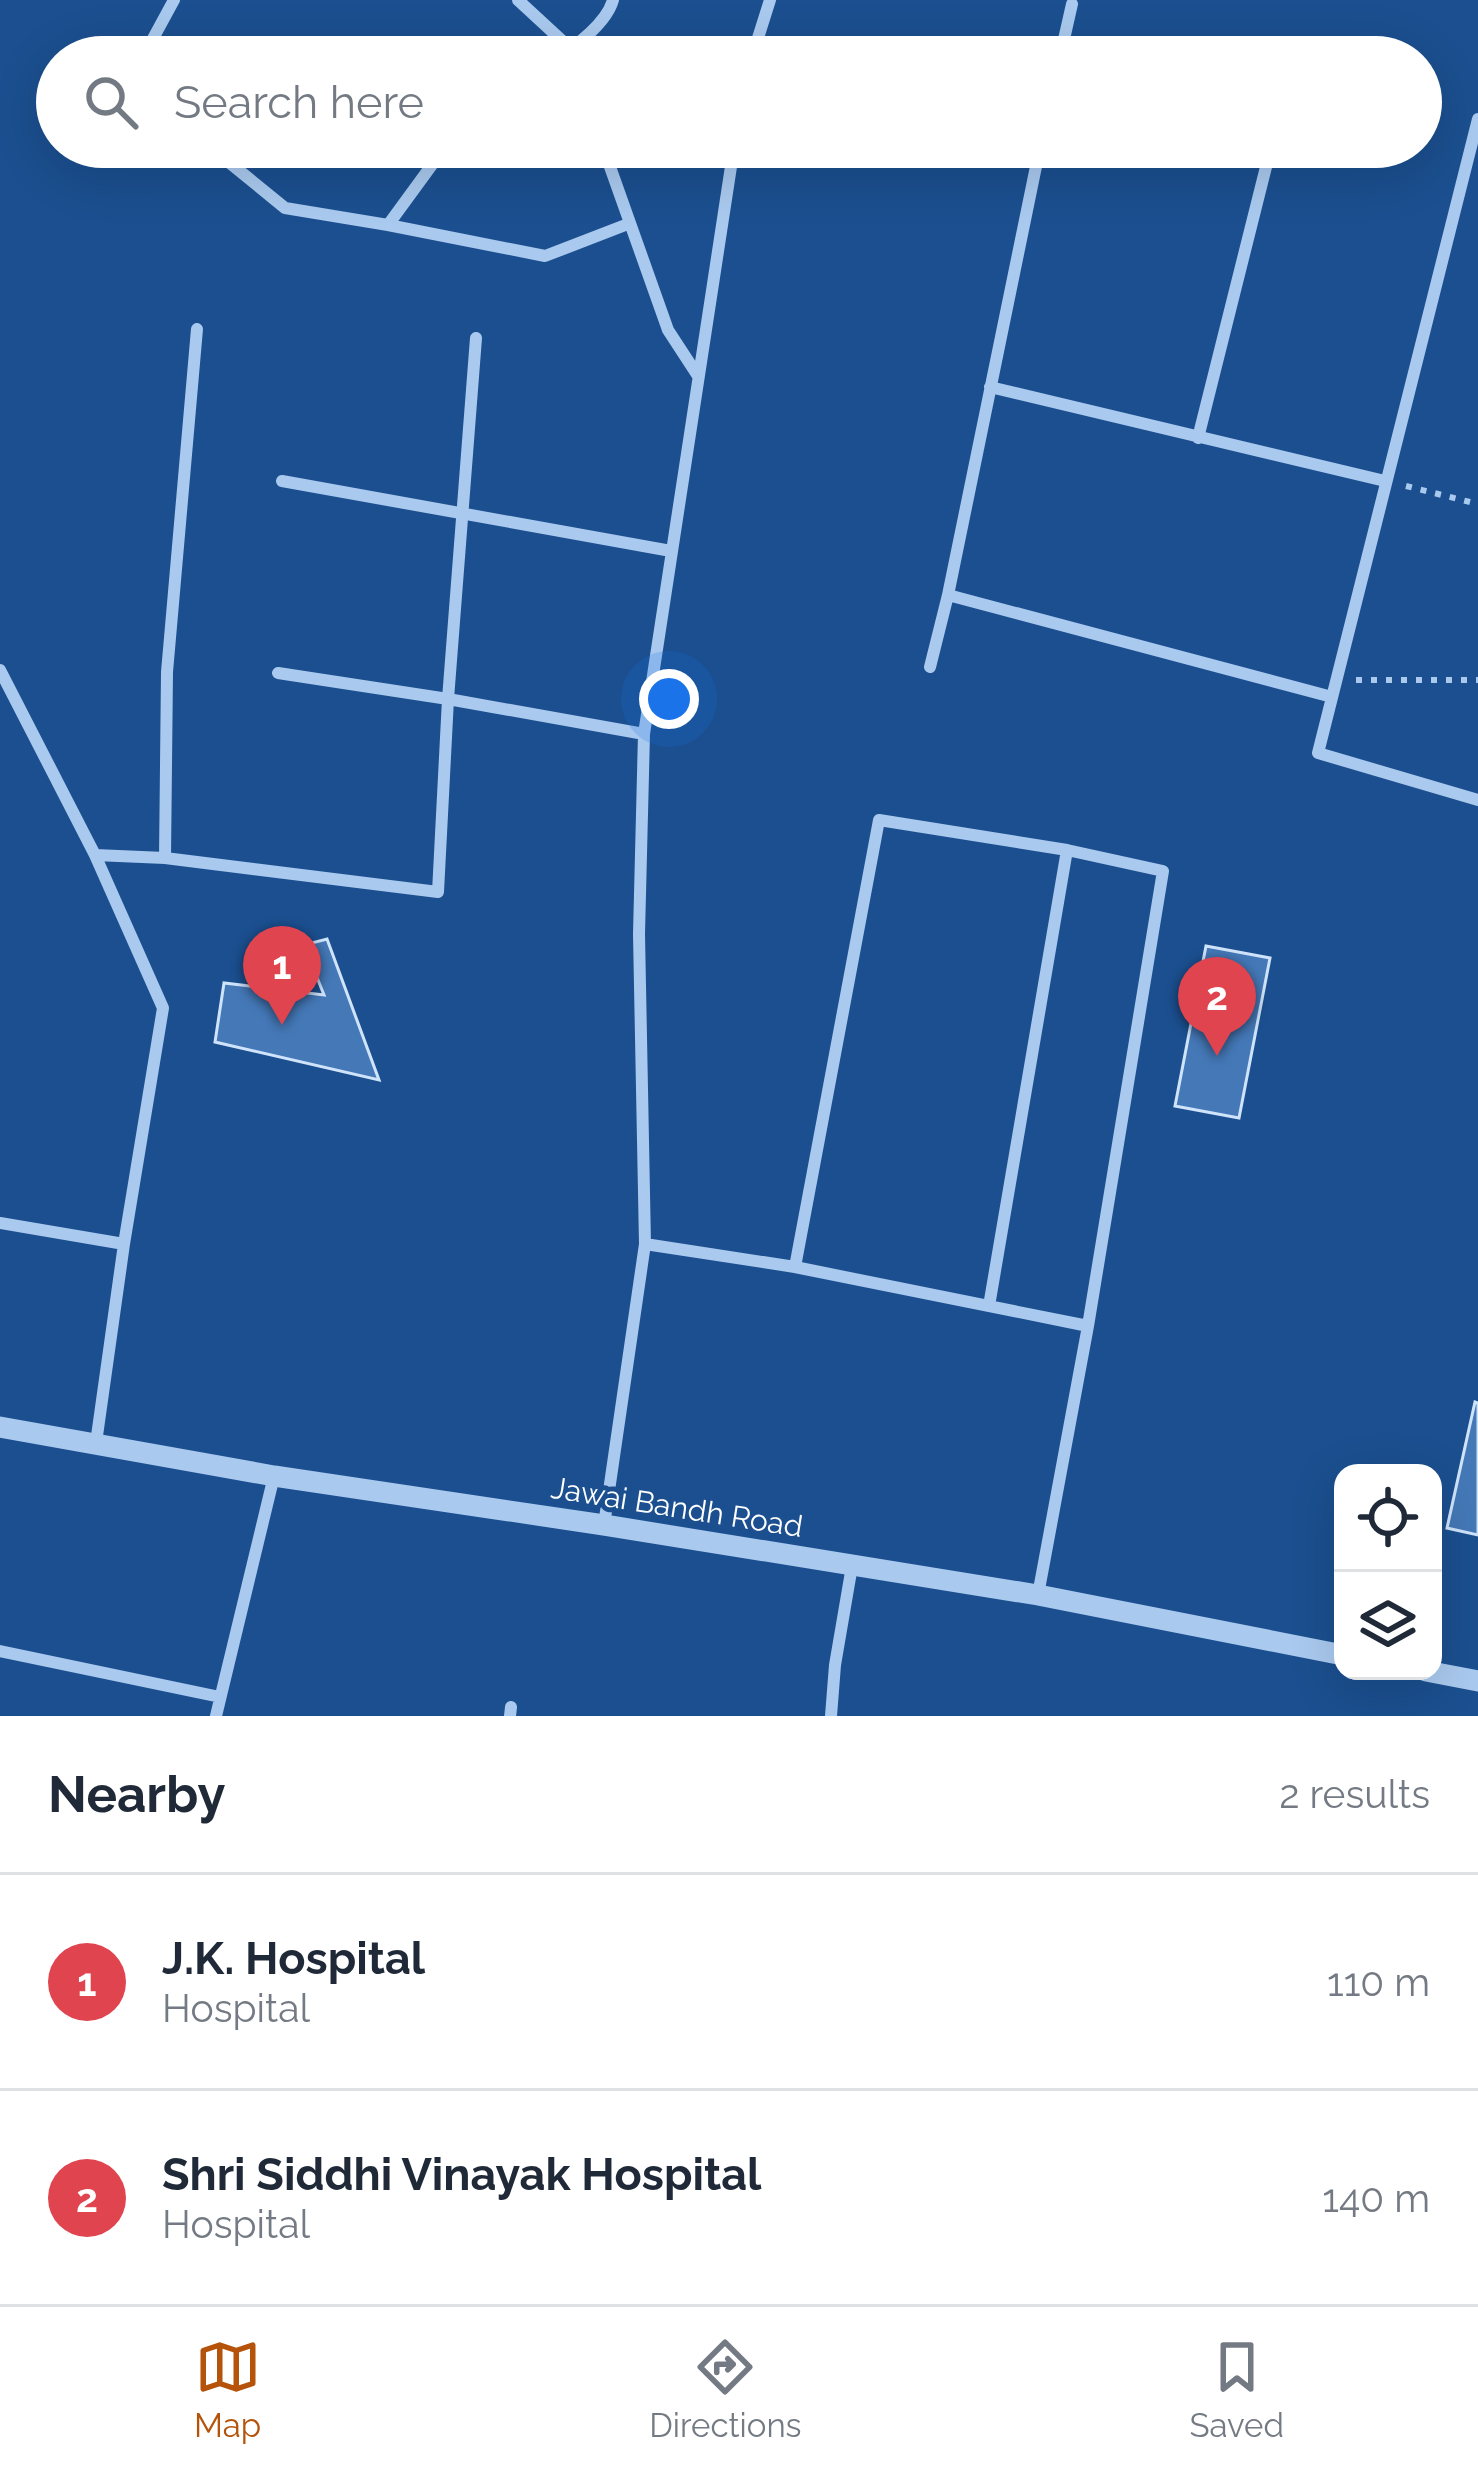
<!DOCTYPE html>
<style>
:root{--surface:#fff;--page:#f6f6f7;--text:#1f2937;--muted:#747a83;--line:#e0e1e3;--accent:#b45309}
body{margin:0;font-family:Raleway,sans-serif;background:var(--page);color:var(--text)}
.controls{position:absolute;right:36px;bottom:36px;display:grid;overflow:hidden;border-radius:24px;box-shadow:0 12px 48px #0002}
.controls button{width:108px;height:108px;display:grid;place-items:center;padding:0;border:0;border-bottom:3px solid var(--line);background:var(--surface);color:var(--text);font:60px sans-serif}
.you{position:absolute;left:669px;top:699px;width:42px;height:42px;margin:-30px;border:9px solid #fff;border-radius:50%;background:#1a73e8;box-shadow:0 0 0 18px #1a73e833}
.badge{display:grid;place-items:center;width:78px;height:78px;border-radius:50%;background:var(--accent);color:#fff;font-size:39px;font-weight:700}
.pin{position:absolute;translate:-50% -99px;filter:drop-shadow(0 3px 6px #0008)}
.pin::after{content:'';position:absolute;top:63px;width:42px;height:36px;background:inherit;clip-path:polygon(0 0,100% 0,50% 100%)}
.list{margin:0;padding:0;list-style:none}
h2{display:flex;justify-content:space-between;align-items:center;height:156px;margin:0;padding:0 48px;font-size:51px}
h2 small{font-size:39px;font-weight:400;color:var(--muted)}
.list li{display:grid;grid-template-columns:78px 1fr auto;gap:36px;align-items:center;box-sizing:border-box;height:216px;padding:0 48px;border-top:3px solid var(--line)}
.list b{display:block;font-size:45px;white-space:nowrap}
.list p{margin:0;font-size:39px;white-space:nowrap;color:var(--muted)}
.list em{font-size:39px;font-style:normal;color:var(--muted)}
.icon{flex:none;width:66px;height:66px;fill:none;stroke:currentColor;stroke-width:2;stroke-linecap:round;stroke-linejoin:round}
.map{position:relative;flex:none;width:1478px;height:1716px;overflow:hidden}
.search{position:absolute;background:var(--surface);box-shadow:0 12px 48px #0002;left:36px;right:36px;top:36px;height:132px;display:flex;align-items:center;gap:30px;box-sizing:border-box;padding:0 42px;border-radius:66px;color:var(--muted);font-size:45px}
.sheet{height:588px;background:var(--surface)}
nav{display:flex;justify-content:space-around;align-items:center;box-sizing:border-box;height:168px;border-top:3px solid var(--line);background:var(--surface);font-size:33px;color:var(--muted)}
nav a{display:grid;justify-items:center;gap:6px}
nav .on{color:var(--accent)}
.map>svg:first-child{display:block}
.building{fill:#4478b7;stroke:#cfe3fa;stroke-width:3}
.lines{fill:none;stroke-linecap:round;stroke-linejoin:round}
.path{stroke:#a9c9ee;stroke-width:6;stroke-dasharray:6 9;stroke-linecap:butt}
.minor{stroke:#a9c9ee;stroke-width:12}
.tertiary{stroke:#a9c9ee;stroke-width:21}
.labels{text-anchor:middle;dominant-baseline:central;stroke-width:10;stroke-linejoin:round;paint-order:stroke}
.street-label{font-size:30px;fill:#fff;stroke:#1b4f8f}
</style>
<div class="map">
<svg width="1478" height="1716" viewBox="0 0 1478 1716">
<rect width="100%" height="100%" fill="#1b4f8f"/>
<path class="building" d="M327 939 379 1080 215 1042 224 983 324 995 304 945Z
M1206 946 1270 958 1239 1118 1175 1106Z
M1475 1402 1478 1403V1535L1447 1528Z"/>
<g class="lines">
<path class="path" d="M1406 486 1478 504
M1356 680H1478"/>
<path class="minor" d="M518 0 571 49 573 56
M143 57 174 0
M557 57C577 46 607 22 613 0
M752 57 770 0
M1060 57 1072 4
M1478 119 1318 753 1478 800
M603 147 668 330 698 376
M220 155 285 208 388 225 545 256 628 224
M388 225 445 147
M990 387 1385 481
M1198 438 1271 147
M282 481 671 551
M948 595 1332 697
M930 667 948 595 1040 147
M0 670 95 855 163 1008 124 1244 96 1443
M278 673 448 699 644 734
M95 855 165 858 438 892 448 699 476 338
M165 858 167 672 197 329
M0 1223 124 1244
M645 1244 795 1267 1088 1326
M795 1267 879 820 1067 850 1163 871 1088 1326 1038 1595
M989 1306 1067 850
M604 1525 645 1244 639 934 644 734 734 147
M0 1651 220 1697
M216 1716 274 1476
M510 1716 511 1707
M831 1716 835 1665 852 1566"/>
<path class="tertiary" d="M0 1427 274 1476 604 1525 1038 1595 1343 1655
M1426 1671 1478 1681"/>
</g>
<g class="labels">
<g class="street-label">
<text transform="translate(677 1507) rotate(9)">Jawai Bandh Road</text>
</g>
</g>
</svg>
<div class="controls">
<button><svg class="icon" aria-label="locate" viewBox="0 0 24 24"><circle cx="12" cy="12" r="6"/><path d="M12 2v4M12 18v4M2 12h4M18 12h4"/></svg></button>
<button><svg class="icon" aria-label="layers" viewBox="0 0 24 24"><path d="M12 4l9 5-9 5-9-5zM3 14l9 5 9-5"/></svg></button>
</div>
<div class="you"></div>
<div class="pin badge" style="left:282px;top:1025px;background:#e0444e">1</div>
<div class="pin badge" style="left:1217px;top:1056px;background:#e0444e">2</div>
<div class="search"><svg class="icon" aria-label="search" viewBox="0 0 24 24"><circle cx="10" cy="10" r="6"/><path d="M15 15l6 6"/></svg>Search here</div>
</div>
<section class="sheet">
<h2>Nearby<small>2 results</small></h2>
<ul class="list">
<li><span class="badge" style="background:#e0444e">1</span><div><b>J.K. Hospital</b><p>Hospital</p></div><em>110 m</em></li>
<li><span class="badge" style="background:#e0444e">2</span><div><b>Shri Siddhi Vinayak Hospital</b><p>Hospital</p></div><em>140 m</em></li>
</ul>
</section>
<nav>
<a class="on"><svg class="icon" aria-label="map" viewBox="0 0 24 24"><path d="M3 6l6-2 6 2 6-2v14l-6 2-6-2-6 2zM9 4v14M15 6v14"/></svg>Map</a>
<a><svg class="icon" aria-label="directions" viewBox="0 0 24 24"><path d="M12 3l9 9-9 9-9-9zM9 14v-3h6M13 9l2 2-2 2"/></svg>Directions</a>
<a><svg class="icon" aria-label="saved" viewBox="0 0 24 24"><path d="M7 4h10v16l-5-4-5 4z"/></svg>Saved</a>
</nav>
